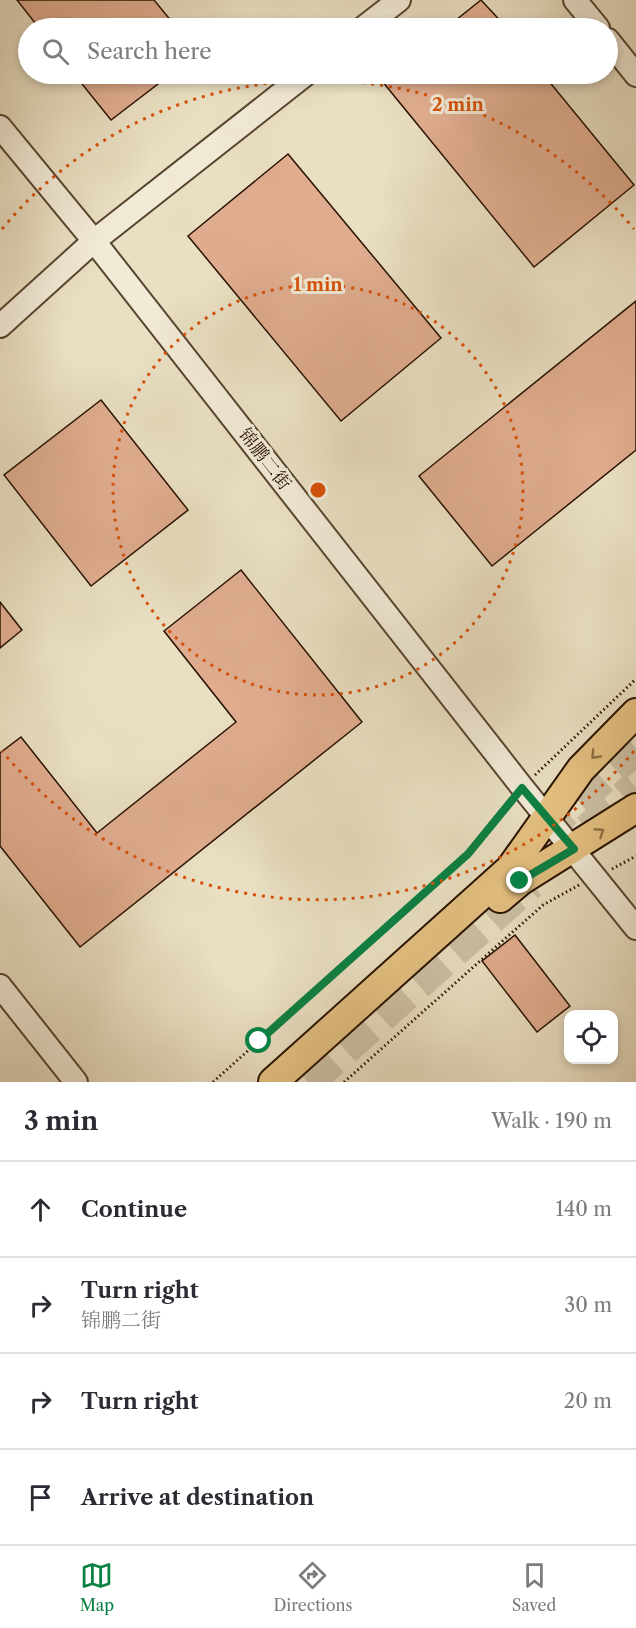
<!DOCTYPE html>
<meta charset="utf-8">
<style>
:root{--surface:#fff;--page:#f7f7f7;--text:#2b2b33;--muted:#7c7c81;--line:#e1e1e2;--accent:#0b8043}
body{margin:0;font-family:"Libre Caslon Text","Noto Serif SC",serif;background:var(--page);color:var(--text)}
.controls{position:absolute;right:18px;bottom:18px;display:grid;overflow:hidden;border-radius:12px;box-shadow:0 3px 9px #0003}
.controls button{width:54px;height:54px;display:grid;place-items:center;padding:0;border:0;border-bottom:2px solid var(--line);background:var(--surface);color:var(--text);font:30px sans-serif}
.stop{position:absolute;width:18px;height:18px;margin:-14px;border:4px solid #0b8043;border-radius:50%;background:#fff}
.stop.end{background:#0b8043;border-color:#fff;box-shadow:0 2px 6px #0008}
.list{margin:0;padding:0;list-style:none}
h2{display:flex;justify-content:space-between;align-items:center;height:78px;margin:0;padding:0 24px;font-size:26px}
h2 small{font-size:20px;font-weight:400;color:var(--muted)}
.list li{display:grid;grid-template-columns:39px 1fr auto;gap:18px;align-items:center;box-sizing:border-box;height:96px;padding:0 24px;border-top:2px solid var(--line)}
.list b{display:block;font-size:22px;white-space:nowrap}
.list p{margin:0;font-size:20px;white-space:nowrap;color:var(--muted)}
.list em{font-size:20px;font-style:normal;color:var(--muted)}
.icon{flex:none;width:33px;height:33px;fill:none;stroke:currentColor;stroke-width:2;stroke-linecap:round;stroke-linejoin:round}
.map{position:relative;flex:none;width:636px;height:1082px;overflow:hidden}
.search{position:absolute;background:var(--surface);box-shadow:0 3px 9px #0003;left:18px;right:18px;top:18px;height:66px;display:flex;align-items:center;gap:15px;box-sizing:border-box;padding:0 21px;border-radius:33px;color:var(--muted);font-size:22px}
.sheet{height:462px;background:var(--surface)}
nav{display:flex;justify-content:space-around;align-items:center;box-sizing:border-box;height:84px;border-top:2px solid var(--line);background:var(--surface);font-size:16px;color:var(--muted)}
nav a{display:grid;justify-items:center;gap:3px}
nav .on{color:var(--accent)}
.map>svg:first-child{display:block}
.building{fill:#dfac8f;stroke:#281200;stroke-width:1.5}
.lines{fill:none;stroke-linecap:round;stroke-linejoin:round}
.highway-tunnel{stroke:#ccc0a5;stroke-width:33;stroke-dasharray:33 16;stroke-linecap:butt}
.minor-casing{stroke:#584530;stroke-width:26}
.major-casing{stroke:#281200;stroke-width:32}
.path{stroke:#281200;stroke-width:3;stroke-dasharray:1.5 3;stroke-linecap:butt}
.minor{stroke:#f1ead7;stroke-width:22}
.major{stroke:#e4c081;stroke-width:28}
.oneway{stroke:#8f7247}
.route{stroke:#0b8043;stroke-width:8}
.ring{fill:none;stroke:#d5520b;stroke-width:3;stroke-dasharray:3 6}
.labels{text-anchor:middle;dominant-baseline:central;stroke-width:6;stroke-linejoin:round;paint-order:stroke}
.street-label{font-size:18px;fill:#281200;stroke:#f1ead7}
.centre{fill:#d5520b;stroke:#f1ead7;stroke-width:3}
.ring-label{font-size:18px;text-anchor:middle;font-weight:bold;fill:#d5520b;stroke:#f1ead7;stroke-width:6;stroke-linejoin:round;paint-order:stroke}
</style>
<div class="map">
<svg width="636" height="1082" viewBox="0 0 636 1082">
<rect width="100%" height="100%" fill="#e9dfc2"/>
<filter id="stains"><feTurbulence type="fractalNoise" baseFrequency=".00333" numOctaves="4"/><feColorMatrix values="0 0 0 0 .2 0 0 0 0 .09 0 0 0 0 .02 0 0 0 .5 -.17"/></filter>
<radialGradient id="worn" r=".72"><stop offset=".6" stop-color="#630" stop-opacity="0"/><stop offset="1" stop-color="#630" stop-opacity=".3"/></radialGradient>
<path class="building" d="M17 0H154L177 28H39Z
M481 0 507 28H446Z
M74 74H171L111 120Z
M391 74H543L634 185 534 267 382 81Z
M288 154 441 338 341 421 188 236Z
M636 301V450L492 566 419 476Z
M101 400 188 510 91 586 4 475Z
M241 570 362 722 80 947 0 846V753L21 737 97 833 236 722 164 631Z
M0 602 22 630 0 648Z
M515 935 570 1006 537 1032 482 961Z"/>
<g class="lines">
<path class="highway-tunnel" d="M588 830 636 787
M541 833 636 748
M308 1082 530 883"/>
<g class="minor-casing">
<path id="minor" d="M575 0 598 28
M363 28 399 0
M608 40 636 75
M0 127 94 241 522 787 636 928
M0 326 94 241 306 74
M0 986 76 1082"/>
</g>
<g class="major-casing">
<path id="major" d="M500 898 520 881 636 808
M273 1082 510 869 581 769 636 713"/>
</g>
<path class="path" d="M535 775 636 679
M612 869 636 856
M213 1082 468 854 510 802
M344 1082 543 905 579 885"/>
<use href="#minor" class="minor"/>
<use href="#major" class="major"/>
</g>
<defs><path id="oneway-chevron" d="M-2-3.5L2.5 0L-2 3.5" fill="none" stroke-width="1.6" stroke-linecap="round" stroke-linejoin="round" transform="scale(1.5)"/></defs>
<g class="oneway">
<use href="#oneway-chevron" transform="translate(595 755) rotate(134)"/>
<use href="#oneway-chevron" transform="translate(600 832) rotate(-33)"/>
</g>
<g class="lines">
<path class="route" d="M259 1041 468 854 522 788 574 849 520 881"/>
</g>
<g class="ring">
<circle cx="318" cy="490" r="205"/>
<path d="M634 751A410 410 0 0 1 2 751M2 229A410 410 0 0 1 634 229"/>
</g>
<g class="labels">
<g class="street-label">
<text transform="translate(265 459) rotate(52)">锦鹏二街</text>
</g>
</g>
<circle cx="318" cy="490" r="9" class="centre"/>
<g class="ring-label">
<text x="458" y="111">2 min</text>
<text x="318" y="291">1 min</text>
</g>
<rect width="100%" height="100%" filter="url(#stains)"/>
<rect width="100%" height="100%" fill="url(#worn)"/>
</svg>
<div class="controls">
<button><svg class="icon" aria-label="locate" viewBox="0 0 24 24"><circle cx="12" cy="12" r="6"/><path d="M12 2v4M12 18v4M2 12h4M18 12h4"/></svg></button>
</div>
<div class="stop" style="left:259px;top:1041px"></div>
<div class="stop end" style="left:520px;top:881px"></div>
<div class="search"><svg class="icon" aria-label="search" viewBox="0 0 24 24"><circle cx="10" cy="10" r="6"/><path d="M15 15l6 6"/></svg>Search here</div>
</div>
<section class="sheet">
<h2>3 min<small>Walk · 190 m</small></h2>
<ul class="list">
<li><svg class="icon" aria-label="ahead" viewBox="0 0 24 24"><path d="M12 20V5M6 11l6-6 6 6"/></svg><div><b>Continue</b></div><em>140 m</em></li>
<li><svg class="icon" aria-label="right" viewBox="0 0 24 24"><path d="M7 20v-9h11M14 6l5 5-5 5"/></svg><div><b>Turn right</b><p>锦鹏二街</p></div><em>30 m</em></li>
<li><svg class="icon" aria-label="right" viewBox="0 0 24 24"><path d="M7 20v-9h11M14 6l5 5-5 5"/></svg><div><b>Turn right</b></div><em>20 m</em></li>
<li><svg class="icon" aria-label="arrive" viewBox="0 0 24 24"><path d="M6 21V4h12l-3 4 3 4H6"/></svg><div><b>Arrive at destination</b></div></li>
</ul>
</section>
<nav>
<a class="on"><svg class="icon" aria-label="map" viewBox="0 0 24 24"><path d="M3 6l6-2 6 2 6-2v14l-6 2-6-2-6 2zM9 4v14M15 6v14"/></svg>Map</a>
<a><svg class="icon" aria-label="directions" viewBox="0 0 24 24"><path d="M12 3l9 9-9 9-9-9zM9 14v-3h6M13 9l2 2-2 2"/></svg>Directions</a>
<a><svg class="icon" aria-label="saved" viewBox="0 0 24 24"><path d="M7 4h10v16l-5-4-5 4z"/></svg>Saved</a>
</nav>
